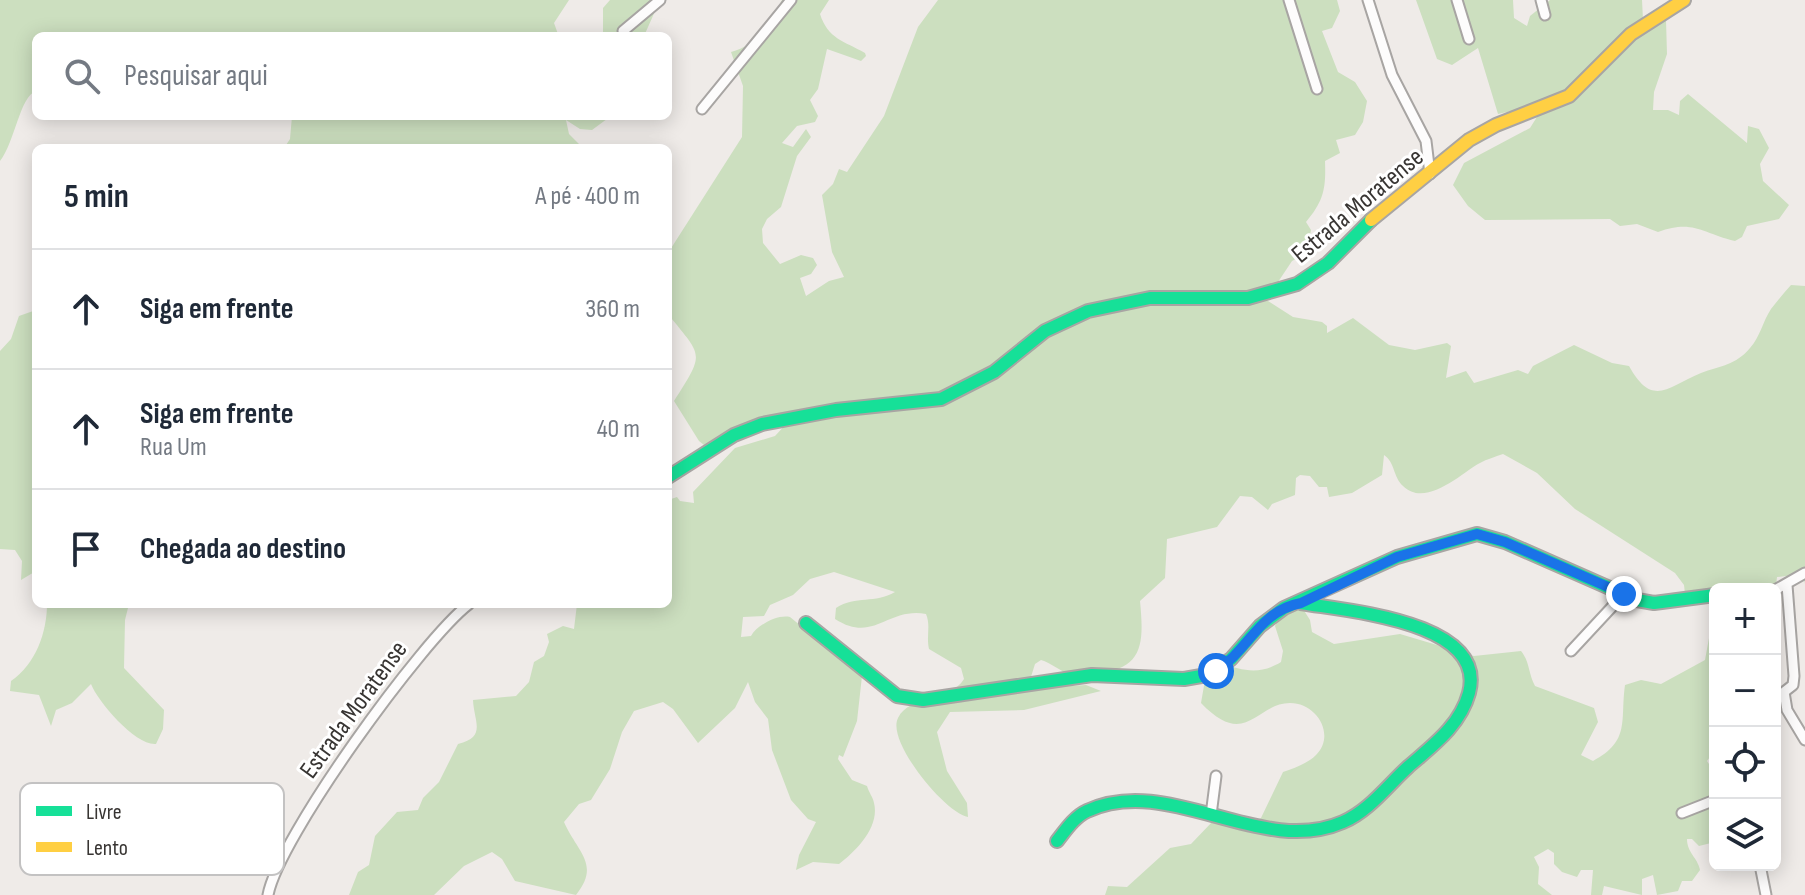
<!DOCTYPE html>
<html lang="pt">
<meta charset="utf-8">
<style>
:root{--surface:#fff;--page:#f2f2f3;--text:#1f2937;--muted:#747a83;--line:#e0e1e3}
body{margin:0;font-family:"Sofia Sans Condensed",sans-serif;background:var(--page);color:var(--text)}
.controls{position:absolute;right:24px;bottom:24px;display:grid;overflow:hidden;border-radius:12px;box-shadow:0 4px 20px #0003}
.controls button{width:72px;height:72px;display:grid;place-items:center;padding:0;border:0;border-bottom:2px solid var(--line);background:var(--surface);color:var(--text);font:40px sans-serif}
.stop{position:absolute;width:24px;height:24px;margin:-18px;border:6px solid #1a73e8;border-radius:50%;background:#fff}
.stop.end{background:#1a73e8;border-color:#fff;box-shadow:0 2px 8px #0008}
.list{margin:0;padding:0;list-style:none}
h2{display:flex;justify-content:space-between;align-items:center;height:104px;margin:0;padding:0 32px;font-size:34px}
h2 small{font-size:26px;font-weight:400;color:var(--muted)}
.list li{display:grid;grid-template-columns:52px 1fr auto;gap:24px;align-items:center;box-sizing:border-box;height:120px;padding:0 32px;border-top:2px solid var(--line)}
.list b{display:block;font-size:30px;white-space:nowrap}
.list p{margin:0;font-size:26px;white-space:nowrap;color:var(--muted)}
.list em{font-size:26px;font-style:normal;color:var(--muted)}
.icon{flex:none;width:44px;height:44px;fill:none;stroke:currentColor;stroke-width:2;stroke-linecap:round;stroke-linejoin:round}
.map{position:relative;flex:none;width:1805px;height:895px;overflow:hidden}
.search{position:absolute;background:var(--surface);box-shadow:0 4px 20px #0003;left:32px;top:32px;width:640px;height:88px;display:flex;align-items:center;gap:20px;box-sizing:border-box;padding:0 28px;border-radius:12px;color:var(--muted);font-size:30px}
.panel{position:absolute;background:var(--surface);box-shadow:0 4px 20px #0003;left:32px;top:144px;width:640px;height:464px;border-radius:12px}
.map>svg:first-child{display:block}
.green{fill:#ccdfbf}
.lines{fill:none;stroke-linecap:round;stroke-linejoin:round}
.street-casing{stroke:#a8a5a3;stroke-width:13}
.fast-casing{stroke:#a8a5a3;stroke-width:16}
.slow-casing{stroke:#a8a5a3;stroke-width:16}
.street{stroke:#fdfcfc;stroke-width:9}
.fast{stroke:#16e098;stroke-width:12}
.slow{stroke:#ffcf43;stroke-width:12}
.route{stroke:#1a73e8;stroke-width:10}
.labels{text-anchor:middle;dominant-baseline:central;stroke-width:6;stroke-linejoin:round;paint-order:stroke}
.street-label{font-size:26px;fill:#383533;stroke:#fff}
.key{fill:#fff;stroke:#c3c2c2;stroke-width:2}
.key-label{font-size:22px;fill:#383533}
</style>
<div class="map">
<svg width="1805" height="895" viewBox="0 0 1805 895">
<rect width="100%" height="100%" fill="#efebe8"/>
<path class="green" d="M0 0H569L554 23 558 34 569 36H36V91C20 96 15 142 0 161Z
M610 0H655L656 9 644 36H597L603 33V8Z
M782 0H829L820 14C828 39 844 41 865 53L866 56 861 61 827 49 818 89 810 100 818 116 815 122 797 126 782 143 793 147 806 129 811 137 797 156 781 207 767 219 762 229 763 243 780 264 801 255 813 258 817 265 811 274 800 278 806 296 829 281 844 277 832 252 822 195 833 184 839 169 847 172 884 116 918 27 938 0H1337L1340 11 1332 28 1322 31 1338 72 1355 82 1367 101 1363 122 1355 135 1336 140 1340 153 1325 161C1326 188 1324 201 1306 222L1311 230 1307 253 1292 261 1274 288 1239 299 1268 301 1293 317 1322 322 1327 326V333L1353 318 1389 345 1415 350 1447 343 1451 346 1446 378 1466 371 1474 383 1518 370 1528 374 1533 366 1574 345 1612 363 1629 366C1653 409 1668 386 1701 373 1720 366 1736 365 1750 348 1760 337 1763 321 1771 309 1777 301 1784 293 1791 285L1805 286V584L1803 574 1777 577 1775 593V589H1715L1685 594 1684 585 1675 573 1575 509 1537 473 1503 454C1495 457 1487 459 1480 463 1464 471 1426 509 1403 486 1393 477 1395 462 1384 455L1382 475 1352 493 1329 497 1327 487H1319L1310 476 1300 475 1296 478 1295 495 1272 504 1268 510 1252 497 1240 496 1217 527 1167 539 1165 578 1140 601C1144 643 1144 670 1095 673 1088 673 1076 676 1069 674 1060 671 1051 663 1041 660L1035 664 1030 680 1038 688 1086 685 1101 691 1024 710 950 712 937 732 947 771 967 803 968 817C945 813 886 741 898 718 910 694 949 703 964 679L961 668 929 649C926 636 931 626 926 614 887 607 874 644 835 619L836 608C856 595 875 604 895 592L834 572 810 579 793 595 770 605 764 616 743 617 741 637 751 636C757 625 778 614 790 617L862 676 857 721 843 757 839 755 838 759 852 780 867 786C869 793 873 797 874 803 880 827 856 851 839 864L813 862 796 870 799 855 816 822 808 819 791 800 772 750 768 719 755 702 748 682 735 708 698 743 673 709 663 702 634 711 622 732 610 769 591 800 579 804 564 822C577 852 601 864 576 895L515 881 502 859 492 852 464 866 434 895H349L358 872 369 865 375 836 397 812 418 810 423 798 439 782 458 744C487 737 474 722 473 700L516 696 529 682 534 662 544 656 549 642 547 634 563 626 574 629 577 604H668V500L677 497 680 501 694 503 693 492 735 448 775 436 788 422H767L704 445 699 441 674 401C706 351 702 357 668 314V253L742 137 743 86 731 52C755 47 772 21 782 0Z
M1416 0H1513L1514 18 1527 26 1530 16 1550 0H1642L1643 20 1656 23 1666 20 1667 54 1654 92 1653 110H1668L1679 115 1680 101 1688 94 1747 143 1748 126 1759 129 1769 148 1760 164 1763 181 1789 205 1779 219 1747 226 1742 237 1735 241C1702 233 1693 219 1658 232L1637 224 1620 226 1610 219 1485 220 1468 206 1453 185 1464 163 1530 128 1542 109 1536 101 1525 108 1498 114 1478 48 1452 65 1437 59Z
M292 116H611L592 130 580 129 566 120 569 134 583 148H284L290 139Z
M36 310V571L21 580 22 561 15 550 0 549V351L11 339 19 316Z
M1712 603 1715 604V750L1707 761 1709 764 1715 760V842L1699 846 1692 839H1687C1687 853 1698 858 1700 870L1692 881H1682L1678 891 1657 895 1653 875 1642 879V895L1604 886 1602 895H1591L1593 870H1581L1577 877 1562 872 1554 864V853L1548 849 1534 857 1539 867 1538 884 1552 895H1105L1108 886 1127 887 1170 848 1191 844 1213 821 1255 822 1261 818 1283 772C1294 768 1307 764 1316 755 1336 735 1317 703 1290 703 1256 703 1246 750 1201 703L1205 680 1221 663C1243 671 1260 675 1281 662L1283 651 1275 626C1282 613 1288 609 1303 609L1310 620 1312 632 1334 644 1400 634 1474 656 1521 651C1530 662 1528 673 1535 686L1594 708 1598 722 1581 755 1593 761C1631 741 1620 720 1625 685L1641 680 1661 684 1705 660 1711 627 1709 606Z
M47 604H129L125 620 124 668 164 710 163 729 156 744C136 746 98 702 91 684L72 703 56 710 51 726 39 695 10 691 11 681C36 664 47 632 47 604Z"/>
<g class="lines">
<g class="street-casing">
<path id="street" d="M1289 0 1317 89
M1368 0 1392 75 1426 141 1430 174
M1457 0 1469 39
M1541 0 1545 15
M623 31 660 0
M702 109 791 0
M1787 585 1794 676 1793 685 1784 692 1787 710 1805 740
M1775 590 1805 573
M1571 651 1624 594
M1682 813 1715 800
M1211 815 1216 776
M1760 865 1766 895
M268 895C278 839 422 640 469 604"/>
</g>
<g class="fast-casing">
<path id="fast" d="M668 477 734 435 762 424 836 410 941 399 994 372 1045 331 1088 311 1150 298H1248L1297 284 1328 263 1371 220
M806 623 897 696 923 700 1092 675 1184 679 1207 675 1231 659 1260 626 1284 608 1397 557 1477 534 1505 542 1637 600 1654 603 1715 595
M1057 841C1065 831 1074 817 1087 811 1169 773 1261 858 1343 822 1369 811 1388 785 1408 767 1432 746 1460 726 1469 693 1488 621 1346 611 1301 603"/>
</g>
<g class="slow-casing">
<path id="slow" d="M1371 220 1469 140 1496 125 1569 96 1631 34 1684 0"/>
</g>
<use href="#street" class="street"/>
<use href="#fast" class="fast"/>
<use href="#slow" class="slow"/>
</g>
<g class="lines">
<path class="route" d="M1216 671C1249 650 1259 611 1301 603L1397 557 1477 534 1505 542 1624 594"/>
</g>
<g class="labels">
<g class="street-label">
<text transform="translate(1358 206) rotate(-40)">Estrada Moratense</text>
<text transform="translate(354 710) rotate(-54)">Estrada Moratense</text>
</g>
</g>
<rect x="20" y="783" width="264" height="92" rx="12" class="key"/>
<rect x="36" y="806" width="36" height="10" fill="#16e098"/>
<rect x="36" y="842" width="36" height="10" fill="#ffcf43"/>
<g class="key-label">
<text x="86" y="819">Livre</text>
<text x="86" y="855">Lento</text>
</g>
</svg>
<div class="controls">
<button>+</button>
<button>−</button>
<button><svg class="icon" aria-label="locate" viewBox="0 0 24 24"><circle cx="12" cy="12" r="6"/><path d="M12 2v4M12 18v4M2 12h4M18 12h4"/></svg></button>
<button><svg class="icon" aria-label="layers" viewBox="0 0 24 24"><path d="M12 4l9 5-9 5-9-5zM3 14l9 5 9-5"/></svg></button>
</div>
<div class="stop" style="left:1216px;top:671px"></div>
<div class="stop end" style="left:1624px;top:594px"></div>
<div class="search"><svg class="icon" aria-label="search" viewBox="0 0 24 24"><circle cx="10" cy="10" r="6"/><path d="M15 15l6 6"/></svg>Pesquisar aqui</div>
<section class="panel">
<h2>5 min<small>A pé · 400 m</small></h2>
<ul class="list">
<li><svg class="icon" aria-label="ahead" viewBox="0 0 24 24"><path d="M12 20V5M6 11l6-6 6 6"/></svg><div><b>Siga em frente</b></div><em>360 m</em></li>
<li><svg class="icon" aria-label="ahead" viewBox="0 0 24 24"><path d="M12 20V5M6 11l6-6 6 6"/></svg><div><b>Siga em frente</b><p>Rua Um</p></div><em>40 m</em></li>
<li><svg class="icon" aria-label="arrive" viewBox="0 0 24 24"><path d="M6 21V4h12l-3 4 3 4H6"/></svg><div><b>Chegada ao destino</b></div></li>
</ul>
</section>
</div>
